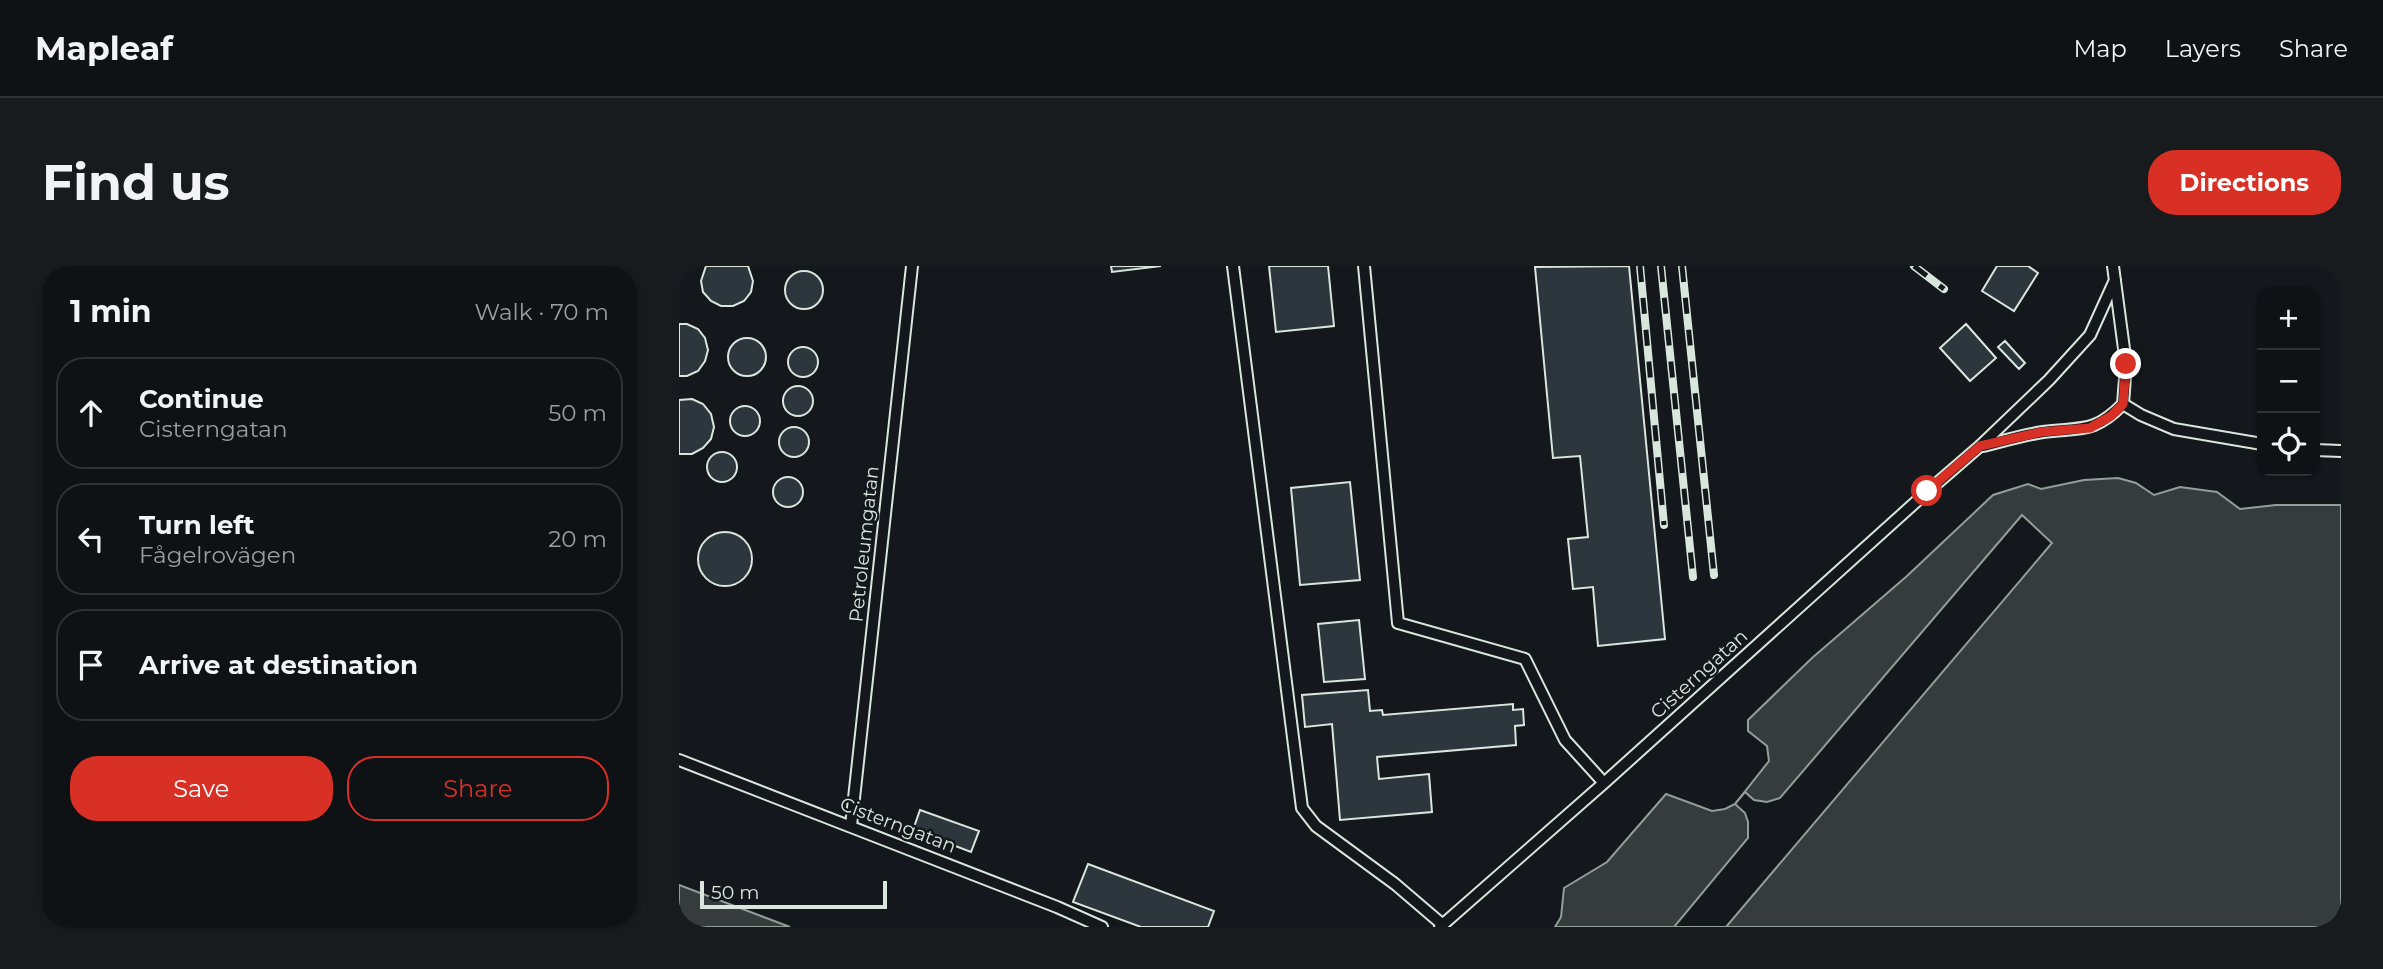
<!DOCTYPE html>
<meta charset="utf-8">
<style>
:root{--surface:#0f1215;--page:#181b1e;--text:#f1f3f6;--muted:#9b9ea0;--line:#2f3234;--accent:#d93025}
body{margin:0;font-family:Montserrat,sans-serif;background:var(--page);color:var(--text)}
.controls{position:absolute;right:21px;top:21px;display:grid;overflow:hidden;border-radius:14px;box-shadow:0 2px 5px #0004}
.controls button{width:63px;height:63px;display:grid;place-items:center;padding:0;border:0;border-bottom:2px solid var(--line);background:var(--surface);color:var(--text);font:35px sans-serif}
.scale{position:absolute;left:21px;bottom:18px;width:187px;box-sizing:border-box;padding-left:7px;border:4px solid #d8e6dc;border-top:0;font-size:19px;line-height:24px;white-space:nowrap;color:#d8e6dc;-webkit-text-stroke:5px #14181c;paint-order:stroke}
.stop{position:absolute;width:21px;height:21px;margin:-16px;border:5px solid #d93025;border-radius:50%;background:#fff}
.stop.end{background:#d93025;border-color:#fff;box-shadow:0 2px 7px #0008}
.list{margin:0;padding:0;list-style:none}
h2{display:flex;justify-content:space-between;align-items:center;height:91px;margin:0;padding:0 28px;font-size:30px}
h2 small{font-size:23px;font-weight:400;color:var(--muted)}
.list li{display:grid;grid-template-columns:46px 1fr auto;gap:21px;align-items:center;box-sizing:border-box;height:112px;margin:0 14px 14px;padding:0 14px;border:2px solid var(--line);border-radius:28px}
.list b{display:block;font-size:26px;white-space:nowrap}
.list p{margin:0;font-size:23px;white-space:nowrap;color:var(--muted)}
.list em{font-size:23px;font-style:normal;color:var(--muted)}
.actions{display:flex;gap:14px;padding:21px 28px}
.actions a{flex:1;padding:16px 0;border:2px solid var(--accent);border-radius:28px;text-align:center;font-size:24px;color:var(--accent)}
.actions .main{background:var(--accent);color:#fff}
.icon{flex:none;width:38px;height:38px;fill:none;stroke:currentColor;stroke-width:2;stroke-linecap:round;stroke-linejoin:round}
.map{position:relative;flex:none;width:1662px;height:661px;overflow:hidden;border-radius:28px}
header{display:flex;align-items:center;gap:42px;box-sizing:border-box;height:98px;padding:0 35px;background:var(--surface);border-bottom:2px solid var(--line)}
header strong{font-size:33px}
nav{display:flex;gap:38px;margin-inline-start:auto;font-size:24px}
.intro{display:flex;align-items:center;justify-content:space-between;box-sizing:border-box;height:168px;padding:0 42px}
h1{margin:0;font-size:49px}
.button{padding:18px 32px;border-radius:28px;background:var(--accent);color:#fff;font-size:24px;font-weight:700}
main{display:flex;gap:42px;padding:0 42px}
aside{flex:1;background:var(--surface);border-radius:28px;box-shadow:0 2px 5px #0004}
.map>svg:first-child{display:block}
.water{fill:#363b3e;stroke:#939e99;stroke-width:2}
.pier{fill:#14181c;stroke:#939e99;stroke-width:2}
.building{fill:#2c363c;stroke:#d8e6dc;stroke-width:2}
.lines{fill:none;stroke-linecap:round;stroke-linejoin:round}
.service-casing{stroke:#d8e6dc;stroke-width:14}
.service{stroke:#14181c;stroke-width:10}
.rail-casing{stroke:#d8e6dc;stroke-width:8}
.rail{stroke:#14181c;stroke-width:5;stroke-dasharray:16;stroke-linecap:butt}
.route{stroke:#d93025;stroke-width:9}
.labels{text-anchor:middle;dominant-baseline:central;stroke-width:5;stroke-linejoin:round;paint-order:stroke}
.street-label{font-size:19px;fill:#d8e6dc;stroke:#14181c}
</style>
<header>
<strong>Mapleaf</strong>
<nav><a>Map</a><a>Layers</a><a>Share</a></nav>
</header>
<div class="intro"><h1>Find us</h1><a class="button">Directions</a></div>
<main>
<aside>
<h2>1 min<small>Walk · 70 m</small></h2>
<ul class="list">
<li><svg class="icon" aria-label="ahead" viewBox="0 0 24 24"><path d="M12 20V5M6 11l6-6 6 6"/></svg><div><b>Continue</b><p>Cisterngatan</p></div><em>50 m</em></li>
<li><svg class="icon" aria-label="left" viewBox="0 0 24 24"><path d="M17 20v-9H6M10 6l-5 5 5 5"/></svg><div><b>Turn left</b><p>Fågelrovägen</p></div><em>20 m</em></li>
<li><svg class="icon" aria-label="arrive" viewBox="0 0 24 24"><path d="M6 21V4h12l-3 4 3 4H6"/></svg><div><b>Arrive at destination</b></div></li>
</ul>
<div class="actions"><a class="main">Save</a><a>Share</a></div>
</aside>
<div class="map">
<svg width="1662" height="661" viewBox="0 0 1662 661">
<rect width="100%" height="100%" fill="#14181c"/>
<path class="water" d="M1439 212 1457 217 1475 229 1501 221 1538 226 1561 243 1597 239H1662V661H876L882 651 885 622 928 596 987 528 1033 545 1046 543 1056 538 1090 495 1088 480 1069 465V454L1133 392 1228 310 1314 229 1349 218 1362 223 1405 214Z
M0 619 111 661H0Z"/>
<path class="pier" d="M1343 249 1373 277 1047 661H995L1069 572V556L1066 547 1056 538 1066 526 1075 534 1088 536 1101 532Z"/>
<path class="building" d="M27 0H69L74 15 72 26 65 35 54 40H42L32 35 24 26 22 15Z
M432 0H482L433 6Z
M590 0H649L655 60 597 66Z
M950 0 986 373 919 380 914 321 894 323 889 273 909 271 901 190 874 192 856 1Z
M1318 0H1349L1359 7 1335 45 1303 25Z
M106 24a19 19 0 1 1 38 0a19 19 0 1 1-38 0Z
M0 58H8L19 63 26 72 29 84 26 95 19 105 8 110H0Z
M1287 58 1317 92 1291 115 1261 82Z
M49 91a19 19 0 1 1 38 0a19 19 0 1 1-38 0Z
M1326 75 1346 97 1340 103 1319 81Z
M109 96a15 15 0 1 1 30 0a15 15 0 1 1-30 0Z
M104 135a15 15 0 1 1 30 0a15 15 0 1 1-30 0Z
M13 133 24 138 32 148 35 161 32 173 24 182 13 188H0V134Z
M51 155a15 15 0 1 1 30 0a15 15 0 1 1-30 0Z
M100 176a15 15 0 1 1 30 0a15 15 0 1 1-30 0Z
M28 201a15 15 0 1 1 30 0a15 15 0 1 1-30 0Z
M94 226a15 15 0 1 1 30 0a15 15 0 1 1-30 0Z
M671 216 681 314 621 319 612 222Z
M19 293a27 27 0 1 1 54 0a27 27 0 1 1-54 0Z
M680 354 686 413 645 416 639 358Z
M689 424 691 445 703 444 704 449 834 438V444L844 443 845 459 836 460 837 479 698 491 700 513 750 508 753 546 661 554 653 458 626 461 623 429Z
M241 544 300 565 292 586 234 564Z
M409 598 535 645 529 661H462L394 636Z"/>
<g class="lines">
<g class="service-casing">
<path id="service" d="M554 0 623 542 637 560 716 618 764 659
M685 0 719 357 846 393 886 474 925 517
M1434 0 1447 98 1444 138 1462 149 1495 163 1583 178
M1304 180C1324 175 1344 169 1364 166 1401 161 1415 168 1444 138
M1636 184 1662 185
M0 494 378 641 423 661
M172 560 233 0
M761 661 925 517 1249 225 1301 180 1370 114 1411 69 1436 14"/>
</g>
<use href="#service" class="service"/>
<g class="rail-casing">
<path id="rail" d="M961 0 985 259
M982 0 1014 311
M1003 0 1035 309
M1235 0 1265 23"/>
</g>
<use href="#rail" class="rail"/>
</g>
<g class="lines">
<path class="route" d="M1248 225 1301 180 1362 166 1411 162 1432 150 1444 138 1447 98"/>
</g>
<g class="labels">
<g class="street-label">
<text transform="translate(185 278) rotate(-84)">Petroleumgatan</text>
<text transform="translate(1020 408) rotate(-42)">Cisterngatan</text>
<text transform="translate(219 559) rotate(21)">Cisterngatan</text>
</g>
</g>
</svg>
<div class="controls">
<button>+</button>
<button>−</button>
<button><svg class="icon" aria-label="locate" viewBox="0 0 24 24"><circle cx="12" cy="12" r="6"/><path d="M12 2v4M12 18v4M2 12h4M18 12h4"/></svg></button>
</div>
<div class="scale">50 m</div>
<div class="stop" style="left:1248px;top:225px"></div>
<div class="stop end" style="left:1447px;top:98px"></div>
</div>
</main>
